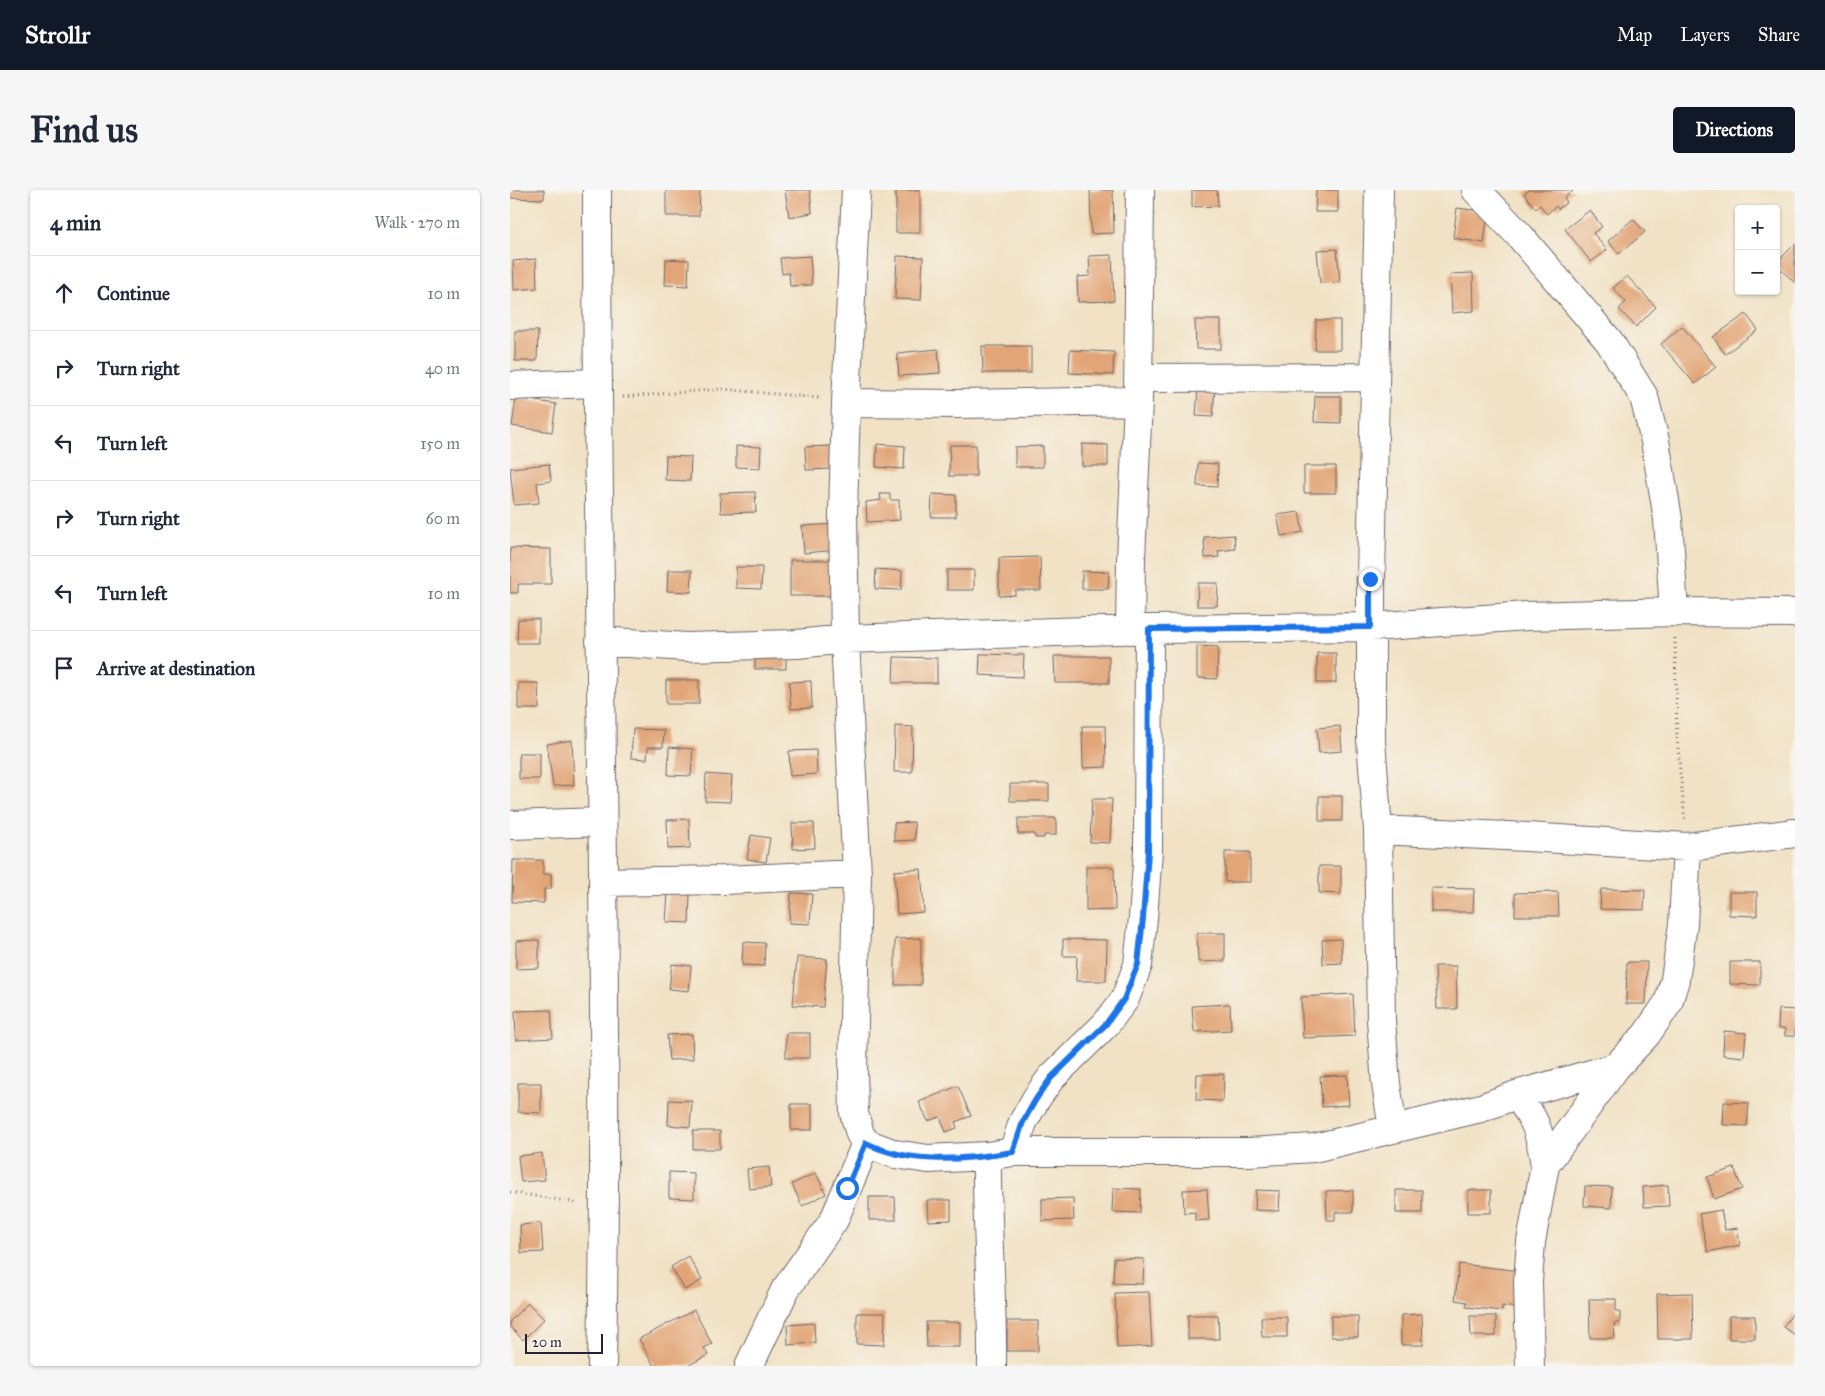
<!DOCTYPE html>
<meta charset="utf-8">
<style>
:root{--surface:#fff;--page:#f6f6f7;--text:#1f2937;--muted:#747a83;--line:#e0e1e3;--accent:#111827}
body{margin:0;font-family:"IM FELL Great Primer",serif;background:var(--page);color:var(--text)}
.controls{position:absolute;right:15px;top:15px;display:grid;overflow:hidden;border-radius:5px;box-shadow:0 1px 4px #0004}
.controls button{width:45px;height:45px;display:grid;place-items:center;padding:0;border:0;border-bottom:1px solid var(--line);background:var(--surface);color:var(--text);font:25px sans-serif}
.scale{position:absolute;left:15px;bottom:12px;width:78px;box-sizing:border-box;padding-left:5px;border:2px solid #22223b;border-top:0;font-size:14px;line-height:18px;white-space:nowrap;color:#22223b;-webkit-text-stroke:4px #f7f3e8;paint-order:stroke}
.stop{position:absolute;width:15px;height:15px;margin:-11px;border:4px solid #1a73e8;border-radius:50%;background:#fff}
.stop.end{background:#1a73e8;border-color:#fff;box-shadow:0 1px 5px #0008}
.list{margin:0;padding:0;list-style:none}
h2{display:flex;justify-content:space-between;align-items:center;height:65px;margin:0;padding:0 20px;font-size:21px}
h2 small{font-size:16px;font-weight:400;color:var(--muted)}
.list li{display:grid;grid-template-columns:32px 1fr auto;gap:15px;align-items:center;box-sizing:border-box;height:75px;padding:0 20px;border-top:1px solid var(--line)}
.list b{display:block;font-size:19px;white-space:nowrap}
.list em{font-size:16px;font-style:normal;color:var(--muted)}
.icon{flex:none;width:28px;height:28px;fill:none;stroke:currentColor;stroke-width:2;stroke-linecap:round;stroke-linejoin:round}
.map{position:relative;flex:none;width:1285px;height:1176px;overflow:hidden;border-radius:5px}
header{display:flex;align-items:center;gap:30px;box-sizing:border-box;height:70px;padding:0 25px;background:var(--accent);color:#fff}
header strong{font-size:24px}
nav{display:flex;gap:28px;margin-inline-start:auto;font-size:18px}
.intro{display:flex;align-items:center;justify-content:space-between;box-sizing:border-box;height:120px;padding:0 30px}
h1{margin:0;font-size:35px}
.button{padding:12px 22px;border-radius:5px;background:var(--accent);color:#fff;font-size:18px;font-weight:700}
main{display:flex;gap:30px;padding:0 30px}
aside{flex:1;background:var(--surface);border-radius:5px;box-shadow:0 1px 4px #0004}
.map>svg:first-child{display:block}
.building{fill:#e2a577}
.lines{fill:none;stroke-linecap:round;stroke-linejoin:round}
.street-casing{stroke:#6a656b;stroke-width:30}
.path{stroke:#6a656b;stroke-width:3;stroke-dasharray:1 4;stroke-linecap:butt}
.street{stroke:#fff;stroke-width:28}
.route{stroke:#1a73e8;stroke-width:6}
</style>
<header>
<strong>Strollr</strong>
<nav><a>Map</a><a>Layers</a><a>Share</a></nav>
</header>
<div class="intro"><h1>Find us</h1><a class="button">Directions</a></div>
<main>
<aside>
<h2>4 min<small>Walk · 270 m</small></h2>
<ul class="list">
<li><svg class="icon" aria-label="ahead" viewBox="0 0 24 24"><path d="M12 20V5M6 11l6-6 6 6"/></svg><div><b>Continue</b></div><em>10 m</em></li>
<li><svg class="icon" aria-label="right" viewBox="0 0 24 24"><path d="M7 20v-9h11M14 6l5 5-5 5"/></svg><div><b>Turn right</b></div><em>40 m</em></li>
<li><svg class="icon" aria-label="left" viewBox="0 0 24 24"><path d="M17 20v-9H6M10 6l-5 5 5 5"/></svg><div><b>Turn left</b></div><em>150 m</em></li>
<li><svg class="icon" aria-label="right" viewBox="0 0 24 24"><path d="M7 20v-9h11M14 6l5 5-5 5"/></svg><div><b>Turn right</b></div><em>60 m</em></li>
<li><svg class="icon" aria-label="left" viewBox="0 0 24 24"><path d="M17 20v-9H6M10 6l-5 5 5 5"/></svg><div><b>Turn left</b></div><em>10 m</em></li>
<li><svg class="icon" aria-label="arrive" viewBox="0 0 24 24"><path d="M6 21V4h12l-3 4 3 4H6"/></svg><div><b>Arrive at destination</b></div></li>
</ul>
</aside>
<div class="map">
<svg width="1285" height="1176" viewBox="0 0 1285 1176">
<rect width="100%" height="100%" fill="#f7f3e8"/>
<filter id="ink" filterUnits="userSpaceOnUse"><feTurbulence type="fractalNoise" baseFrequency=".02" numOctaves="2"/><feDisplacementMap in="SourceGraphic" scale="10" xChannelSelector="R" yChannelSelector="G"/><feConvolveMatrix kernelMatrix="1 2 1 2 8 2 1 2 1" color-interpolation-filters="sRGB"/></filter>
<filter id="wash" filterUnits="userSpaceOnUse"><feTurbulence type="fractalNoise" baseFrequency=".0096" numOctaves="4" result="noise"/><feDisplacementMap in="SourceGraphic" scale="20" xChannelSelector="R" yChannelSelector="G"/><feGaussianBlur stdDeviation="1.12" result="paint"/><feColorMatrix in="noise" values="0 0 0 0 0 0 0 0 0 0 0 0 0 0 0 0 0 1.4 0 .05"/><feComposite in="paint" operator="in"/></filter>
<g filter="url(#wash)">
<rect width="100%" height="100%" fill="#f1e2c5"/>
<g id="blocks">
<path class="building" d="M0 0H34V9L0 8Z
M156 0H190L189 26H156Z
M275 0H300L302 23 279 27Z
M386 0H410V43H386Z
M580 0H603L604 43 581 44Z
M682 0H707L708 16 682 17Z
M806 0H828V22H805Z
M1019 0H1064L1054 8 1057 12 1048 19 1046 16 1037 24 1030 15 1026 19 1014 4Z
M947 18 978 22 974 53 943 48Z
M1080 20 1092 37 1083 43 1097 60 1081 72 1055 39Z
M1123 29 1135 42 1109 64 1098 51Z
M1285 54V93L1266 75V73Z
M827 59 830 92 810 93 807 60Z
M602 65 604 111 568 112 567 87 580 86 579 66Z
M300 66 302 95 280 96 279 83 272 84 270 68Z
M387 66 413 67 411 110 385 109Z
M26 69 27 98 4 100 3 71Z
M156 69 179 70 178 96 155 95Z
M963 83 964 121 942 123 940 84Z
M1117 86 1146 117 1126 137 1109 119 1116 112 1103 98Z
M1236 124 1248 140 1215 164 1203 147Z
M685 130H711V159H686Z
M806 130H830V160H805Z
M1172 136 1206 177 1185 194 1151 154Z
M5 141H28L27 171H5Z
M472 156H521V183H473Z
M428 159 430 183 389 186 387 163Z
M560 160 604 162 603 185 559 183Z
M688 196 705 197 703 227 686 226Z
M805 206H831V233L804 232Z
M6 208 46 214 42 242 2 236Z
M367 254 395 256 394 279 366 277Z
M572 254 598 255V276H572Z
M440 255H466V286H439Z
M226 256 251 257 250 278 226 277Z
M322 256 323 279 296 280 295 257Z
M533 256V277H505V257Z
M156 266 181 267 180 291 155 290Z
M688 273 708 274 707 297 687 296Z
M39 274 41 291 27 293 29 313 4 315 0 278Z
M794 276H826V303H794Z
M245 302 246 322 211 323 210 303Z
M370 304H380V310H389L390 330 357 332 356 312 371 310Z
M422 304 446 305V327H421Z
M789 322 793 342 771 346 767 325Z
M326 334 328 360 294 363 292 336Z
M724 345 725 359 708 361 709 367 695 368 694 347Z
M0 358 41 359V394H8V403H0Z
M530 367 531 400H505V405L489 406V368Z
M280 370H325V406H280Z
M226 377H252L251 399 226 398Z
M366 379 392 381 391 400 365 399Z
M158 380H182L181 402 157 401Z
M437 380H464V400H437Z
M572 381 599 382 598 399H572Z
M688 393H708L707 416H687Z
M8 429H29V453H7Z
M687 456 708 457 707 489 687 488Z
M245 463H276V479H245Z
M807 463H826V493H807Z
M470 464 514 465 513 487 469 485Z
M544 466H599V493H545Z
M384 467 427 468V493H383Z
M156 490H189V514H156Z
M301 491 302 518 281 519 279 492Z
M8 493H28L29 519H8Z
M385 536 403 537 402 582H384Z
M572 536H595L596 577 573 578Z
M830 536 832 561 809 563 807 538Z
M123 539 154 540 153 557H138L137 569 121 568Z
M62 550 64 595 43 596 37 554Z
M159 557 183 559 181 586 158 585Z
M306 560 307 584 280 586 279 561Z
M9 563H30V589H9Z
M196 584 222 586 220 612 195 611Z
M500 594H539V611H500Z
M809 606H832V631H809Z
M582 609H602L600 653 580 652Z
M508 628H546V645H534V648H525V644H508Z
M179 629 180 658 158 659 157 630Z
M404 632 405 650 384 651V633Z
M282 633H304L305 658 283 659Z
M241 645 260 648 256 672 237 669Z
M715 662H740V692H715Z
M3 670H33V684H41V699H34V713L2 712Z
M809 676H831V704L809 703Z
M576 677H604L605 720 576 721Z
M411 679 414 722 387 724 384 681Z
M921 698 964 699 963 722H921Z
M1091 699 1135 700 1134 720 1090 719Z
M1048 702 1049 726H1005V703Z
M1219 702H1247V726L1219 725Z
M158 703 180 704 179 733 156 732Z
M281 703 302 704 300 734 279 733Z
M687 743H715V771L688 772Z
M411 748V795H385V749Z
M553 749 597 750 596 791H566L567 766H553Z
M831 749 832 773 813 774 812 750Z
M29 750V778L6 779V751Z
M233 752 255 753 254 776 232 775Z
M287 767 317 769 313 817 283 815Z
M1117 772H1137L1136 814H1116Z
M1220 772H1250V795L1220 794Z
M162 774 181 776 179 801 159 799Z
M925 776H946L947 819H927Z
M843 804 845 846 793 848 791 807Z
M720 814 721 840 684 842 682 816Z
M1269 819 1285 820V846H1275V839H1268Z
M41 820 43 848 6 850 5 821Z
M1214 841 1236 843 1234 867 1213 865Z
M276 843H300V868H276Z
M182 844 183 869 159 870 157 845Z
M687 884H714L713 911 686 910Z
M837 885 839 915 812 917 810 886Z
M8 893H31V923L8 922Z
M448 896 461 926 445 932 447 938 436 942 430 927 418 931 409 912Z
M159 910 182 911 180 937 158 935Z
M1214 912 1239 913 1237 936 1213 935Z
M281 914H302V940H281Z
M183 941H210V959H183Z
M32 963 35 990 11 992 8 966Z
M259 977 261 997 239 999 237 979Z
M1224 978 1232 999 1204 1009 1197 987Z
M159 982 184 983V1009L159 1008Z
M306 983 316 1004 292 1016 282 994Z
M1158 995 1159 1016 1134 1017 1133 997Z
M1075 996 1102 997 1101 1018 1074 1016Z
M603 998 631 999 630 1023 602 1022Z
M697 999 699 1030 685 1031V1022L674 1023 673 1000Z
M746 1000 770 1001 769 1021 745 1020Z
M843 1000V1022H825V1030H817L816 1001Z
M886 1000H912V1023H886Z
M958 1000H981V1023H958Z
M359 1007H385L386 1030H359Z
M563 1008 564 1030 532 1031V1009Z
M417 1010H441V1030L418 1031Z
M1211 1020 1215 1040 1227 1038 1230 1055 1198 1062 1189 1024Z
M31 1033 33 1062 11 1063 10 1035Z
M178 1066 192 1090 175 1100 161 1077Z
M604 1068 634 1069 633 1094 603 1093Z
M949 1074 1012 1081 1008 1118 992 1116V1121L956 1117 957 1112 945 1110Z
M639 1102 642 1156 607 1158 605 1103Z
M1182 1103 1183 1149H1148L1147 1104Z
M1079 1109H1106V1121H1110V1133H1104L1105 1148H1080Z
M18 1113 34 1129 13 1150 0 1137V1131Z
M184 1120 202 1154 194 1158 198 1165 177 1176H144L129 1149Z
M1285 1120V1145L1273 1137Z
M347 1123H375L374 1155 347 1154Z
M912 1124 913 1155H891V1125Z
M678 1125H708L709 1149H678Z
M821 1126H848V1147H821Z
M960 1126H986V1146H961Z
M1219 1126H1245V1149H1219Z
M751 1127H777V1147H752Z
M497 1131H528V1161H497Z
M416 1132H450V1157H417Z
M304 1133 305 1153 278 1155 277 1135Z"/>
</g>
</g>
<g filter="url(#ink)">
<use href="#blocks" fill-opacity="0" stroke="#6a656b" stroke-width="1"/>
<g class="lines">
<g class="street-casing">
<path id="street" d="M87 0C87 392 99 784 92 1176
M346 0 336 213 333 324 335 449 347 684 343 881 344 923 350 944 356 953 385 964 418 969 477 966 503 962H739L804 958 971 918 1006 905 1106 877
M869 0 861 389V551L868 640 871 830 876 894 883 939
M966 0 1010 46 1099 151 1134 207 1145 251 1158 329 1164 422
M628 188 865 187
M0 196 87 193
M336 213 448 214 628 211
M620 440 621 369 628 211 630 0
M90 451 176 457 287 454 335 449 639 439 861 437 1017 426 1164 422 1285 423
M0 635 92 632
M868 640 1017 647 1177 657 1285 643
M93 692 213 690 347 684
M1006 905C1027 930 1030 944 1035 975
M503 962 513 932 526 909 541 888 596 834 615 809 628 775 633 728 638 661 639 439
M477 966C476 1036 483 1106 482 1176
M239 1176 275 1100 324 1030 356 953
M1020 1176 1018 1091 1021 1052 1035 975 1106 877 1136 845 1158 813 1165 790 1173 734 1177 657"/>
</g>
<path class="path" d="M113 207 212 199 309 208
M1165 448 1167 547 1175 632
M0 1002 68 1013"/>
<use href="#street" class="street"/>
</g>
</g>
<g class="lines" filter="url(#ink)">
<path class="route" d="M337 998 356 953C401 975 455 970 503 962L513 932 526 909 541 888 596 834 614 809 628 774 633 728 638 662 639 439 860 437V389"/>
</g>
</svg>
<div class="controls">
<button>+</button>
<button>−</button>
</div>
<div class="scale">20 m</div>
<div class="stop" style="left:337px;top:998px"></div>
<div class="stop end" style="left:860px;top:389px"></div>
</div>
</main>
